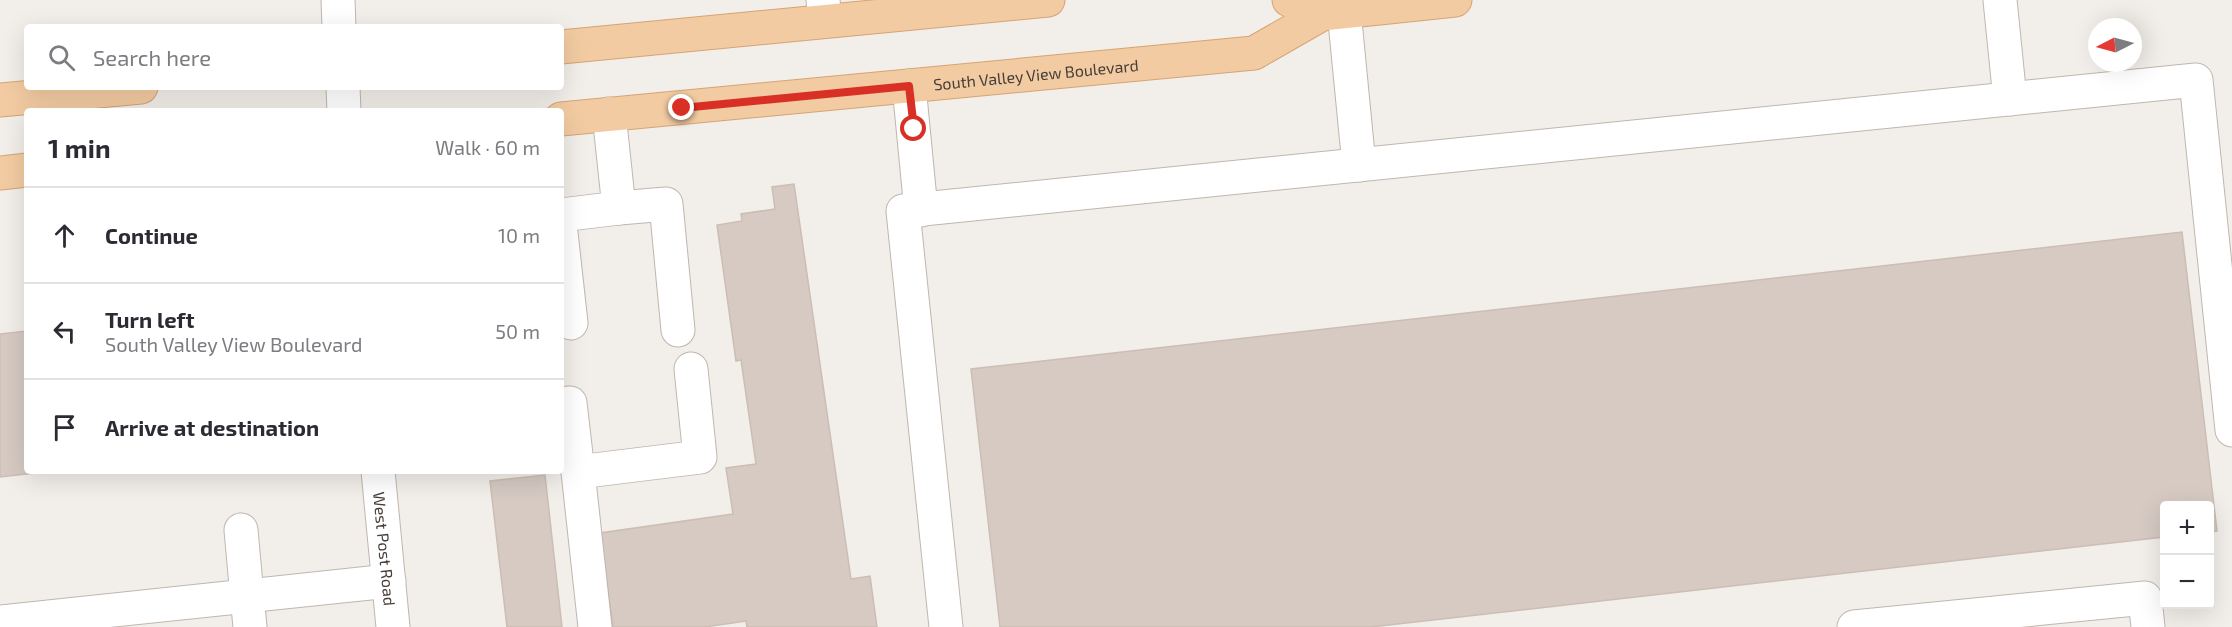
<!DOCTYPE html>
<meta charset="utf-8">
<style>
:root{--surface:#fff;--page:#f2f2f3;--text:#2b2b33;--muted:#7c7c81;--line:#e1e1e2}
body{margin:0;font-family:"Exo 2",sans-serif;background:var(--page);color:var(--text)}
.controls{position:absolute;right:18px;bottom:18px;display:grid;overflow:hidden;border-radius:6px;box-shadow:0 6px 24px #0002}
.controls button{width:54px;height:54px;display:grid;place-items:center;padding:0;border:0;border-bottom:2px solid var(--line);background:var(--surface);color:var(--text);font:30px sans-serif}
.compass{position:absolute;left:2088px;top:18px;width:54px;height:54px;border-radius:50%;background:var(--surface);box-shadow:0 6px 24px #0002;rotate:264deg}
.stop{position:absolute;width:18px;height:18px;margin:-14px;border:4px solid #d93025;border-radius:50%;background:#fff}
.stop.end{background:#d93025;border-color:#fff;box-shadow:0 2px 6px #0008}
.list{margin:0;padding:0;list-style:none}
h2{display:flex;justify-content:space-between;align-items:center;height:78px;margin:0;padding:0 24px;font-size:26px}
h2 small{font-size:20px;font-weight:400;color:var(--muted)}
.list li{display:grid;grid-template-columns:39px 1fr auto;gap:18px;align-items:center;box-sizing:border-box;height:96px;padding:0 24px;border-top:2px solid var(--line)}
.list b{display:block;font-size:22px;white-space:nowrap}
.list p{margin:0;font-size:20px;white-space:nowrap;color:var(--muted)}
.list em{font-size:20px;font-style:normal;color:var(--muted)}
.icon{flex:none;width:33px;height:33px;fill:none;stroke:currentColor;stroke-width:2;stroke-linecap:round;stroke-linejoin:round}
.map{position:relative;flex:none;width:2232px;height:627px;overflow:hidden}
.search{position:absolute;background:var(--surface);box-shadow:0 6px 24px #0002;left:24px;top:24px;width:540px;height:66px;display:flex;align-items:center;gap:15px;box-sizing:border-box;padding:0 21px;border-radius:6px;color:var(--muted);font-size:22px}
.panel{position:absolute;background:var(--surface);box-shadow:0 6px 24px #0002;left:24px;top:108px;width:540px;height:366px;border-radius:6px}
.map>svg:first-child{display:block}
.building{fill:#d6cac3;stroke:#ccbeb4;stroke-width:1.5}
.lines{fill:none;stroke-linecap:round;stroke-linejoin:round}
.minor-casing{stroke:#c0b6af;stroke-width:35}
.major-casing{stroke:#d5a474;stroke-width:35}
.minor{stroke:#fff;stroke-width:33}
.major{stroke:#f2cba2;stroke-width:33}
.route{stroke:#d93025;stroke-width:8}
.labels{text-anchor:middle;dominant-baseline:central;stroke-width:5;stroke-linejoin:round;paint-order:stroke}
.street-label{font-size:16px;fill:#453d38;stroke:#fff}
</style>
<div class="map">
<svg width="2232" height="627" viewBox="0 0 2232 627">
<rect width="100%" height="100%" fill="#f2eee9"/>
<path class="building" d="M794 184 851 579 870 576 877 627H747L746 621 705 627H613L600 533 733 514 726 468 756 464 741 360 736 361 717 225 742 221 741 214 775 209 772 187Z
M2182 232 2217 531 2210 532V506H2164V537L1371 627H1000L971 369Z
M27 331V471H52L0 477V334Z
M545 475 562 627H507L490 481Z"/>
<g class="lines">
<g class="minor-casing">
<g id="minor">
<path d="M338 0 339 27"/>
<path d="M823 0 825 21"/>
<path d="M2000 0 2010 99"/>
<path d="M1344 11 1359 165"/>
<path d="M909 86 921 210"/>
<path d="M343 87 344 111"/>
<path d="M619 208 666 204 678 330"/>
<path d="M561 215 619 208 609 114"/>
<path d="M561 233 571 323"/>
<path d="M561 404 570 403 578 472 700 457 691 369"/>
<path id="s1" d="M378 471 393 627"/>
<path d="M578 472 595 627"/>
<path d="M0 622 247 596 241 530"/>
<path d="M250 627 247 596 389 581"/>
<path d="M946 627 903 211 2196 80 2232 430"/>
<path d="M1854 627 2145 598 2148 627"/>
</g>
</g>
<g class="major-casing">
<g id="major">
<path d="M1289 0 1322 14"/>
<path d="M561 47 1048 0"/>
<path d="M0 100 141 87"/>
<path id="s2" d="M561 119 1254 53 1322 14 1455 0"/>
<path d="M0 173 27 170"/>
</g>
</g>
<use href="#minor" class="minor"/>
<use href="#major" class="major"/>
</g>
<g class="lines">
<path class="route" d="M682 108 909 86 914 129"/>
</g>
<g class="labels">
<g class="street-label">
<text stroke="none"><textPath href="#s2" startOffset="477">South Valley View Boulevard</textPath></text>
<text stroke="none"><textPath href="#s1" startOffset="78">West Post Road</textPath></text>
</g>
</g>
</svg>
<div class="controls">
<button>+</button>
<button>−</button>
</div>
<svg class="compass" viewBox="-18 -18 36 36"><path d="M0-13l5 13h-10z" fill="#e53935"/><path d="M0 13l5-13h-10z" fill="#7c7c81"/></svg>
<div class="stop" style="left:914px;top:129px"></div>
<div class="stop end" style="left:682px;top:108px"></div>
<div class="search"><svg class="icon" aria-label="search" viewBox="0 0 24 24"><circle cx="10" cy="10" r="6"/><path d="M15 15l6 6"/></svg>Search here</div>
<section class="panel">
<h2>1 min<small>Walk · 60 m</small></h2>
<ul class="list">
<li><svg class="icon" aria-label="ahead" viewBox="0 0 24 24"><path d="M12 20V5M6 11l6-6 6 6"/></svg><div><b>Continue</b></div><em>10 m</em></li>
<li><svg class="icon" aria-label="left" viewBox="0 0 24 24"><path d="M17 20v-9H6M10 6l-5 5 5 5"/></svg><div><b>Turn left</b><p>South Valley View Boulevard</p></div><em>50 m</em></li>
<li><svg class="icon" aria-label="arrive" viewBox="0 0 24 24"><path d="M6 21V4h12l-3 4 3 4H6"/></svg><div><b>Arrive at destination</b></div></li>
</ul>
</section>
</div>
